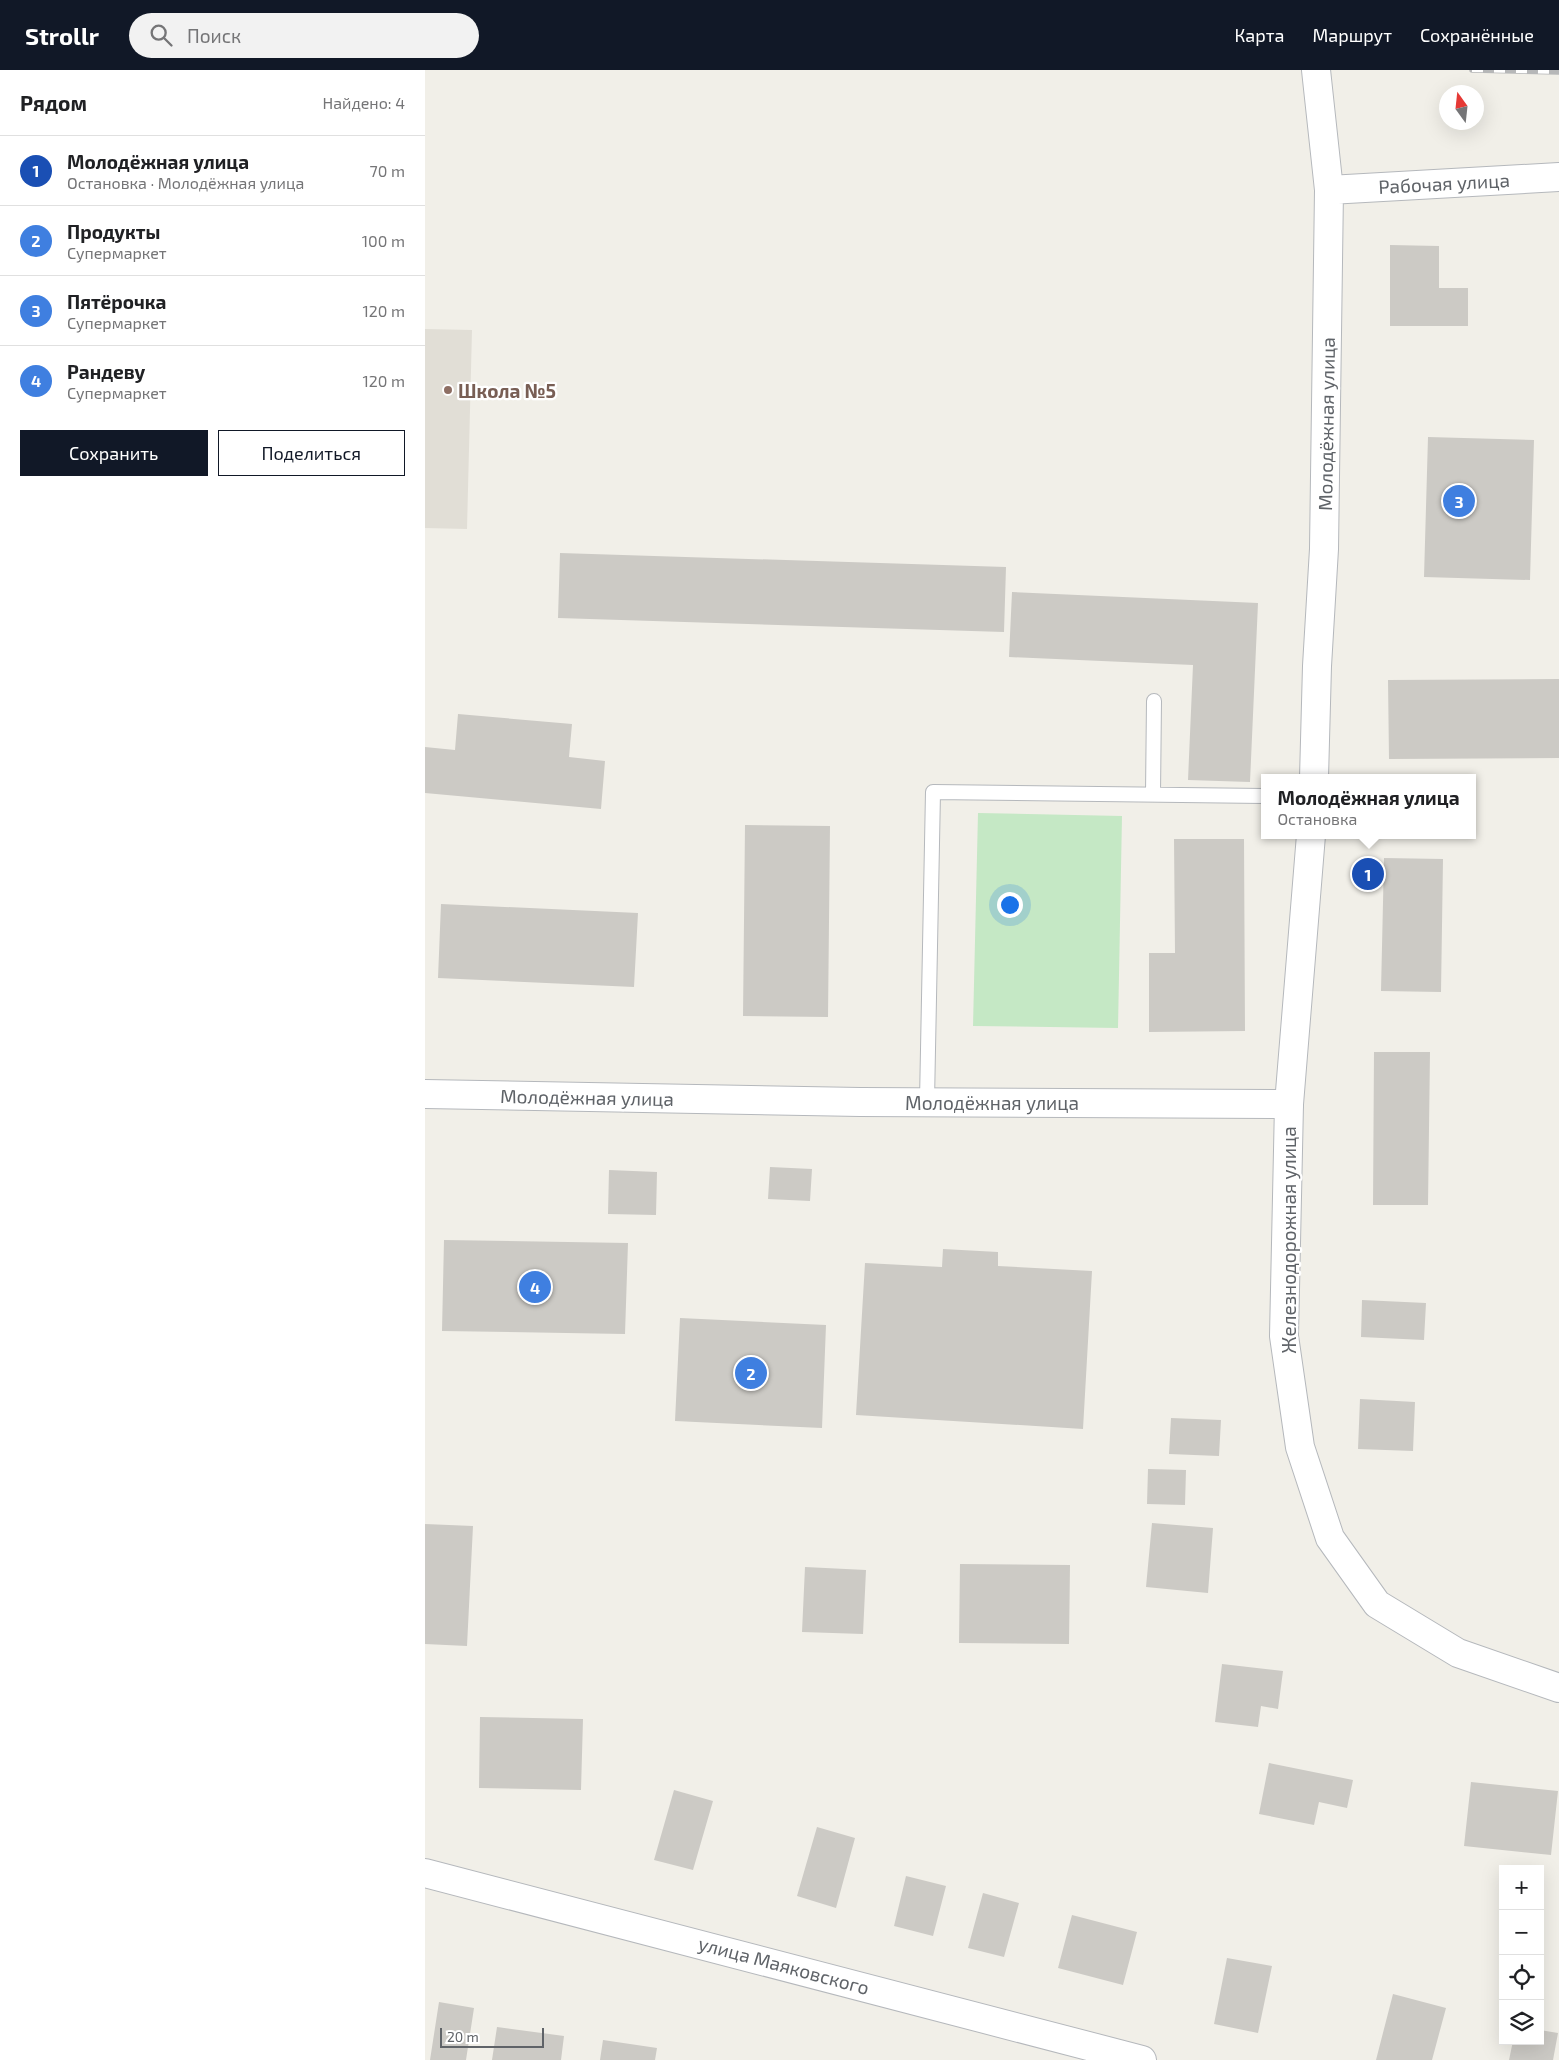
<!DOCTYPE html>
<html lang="ru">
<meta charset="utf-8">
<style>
:root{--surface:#fff;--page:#f2f2f2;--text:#202124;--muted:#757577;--line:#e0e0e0;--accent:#111827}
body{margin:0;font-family:"Exo 2",sans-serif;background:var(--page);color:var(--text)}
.controls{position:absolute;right:15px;bottom:15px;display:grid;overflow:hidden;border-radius:0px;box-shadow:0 5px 20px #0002}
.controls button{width:45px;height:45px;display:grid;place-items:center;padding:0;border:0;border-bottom:1px solid var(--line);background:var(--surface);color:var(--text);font:25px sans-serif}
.compass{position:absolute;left:1014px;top:15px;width:45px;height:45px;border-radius:50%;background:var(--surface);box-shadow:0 5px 20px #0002;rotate:345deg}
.scale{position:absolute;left:15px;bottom:12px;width:104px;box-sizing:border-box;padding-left:5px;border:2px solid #5f6368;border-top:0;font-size:14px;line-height:18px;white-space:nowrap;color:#5f6368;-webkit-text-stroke:4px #fff;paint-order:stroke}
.you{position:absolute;left:584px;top:834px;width:18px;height:18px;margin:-12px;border:4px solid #fff;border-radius:50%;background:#1a73e8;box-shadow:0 0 0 8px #1a73e833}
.badge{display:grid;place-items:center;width:32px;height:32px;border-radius:50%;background:var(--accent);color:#fff;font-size:16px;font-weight:700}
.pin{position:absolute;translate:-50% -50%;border:2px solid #fff;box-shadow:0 1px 5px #0006}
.popup{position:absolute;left:836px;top:704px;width:215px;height:65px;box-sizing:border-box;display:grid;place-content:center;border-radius:0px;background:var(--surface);filter:drop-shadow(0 1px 4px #0005);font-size:16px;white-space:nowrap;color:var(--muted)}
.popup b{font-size:19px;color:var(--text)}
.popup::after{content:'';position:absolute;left:50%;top:100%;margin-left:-10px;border:10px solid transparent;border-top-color:var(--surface)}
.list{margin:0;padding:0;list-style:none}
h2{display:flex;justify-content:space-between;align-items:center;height:65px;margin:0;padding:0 20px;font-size:21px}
h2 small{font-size:16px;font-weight:400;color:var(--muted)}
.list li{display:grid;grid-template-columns:32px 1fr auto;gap:15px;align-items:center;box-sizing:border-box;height:70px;padding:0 20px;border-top:1px solid var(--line)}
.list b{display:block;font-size:19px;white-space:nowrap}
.list p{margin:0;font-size:16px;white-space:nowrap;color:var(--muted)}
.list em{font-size:16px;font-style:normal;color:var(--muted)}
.actions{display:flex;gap:10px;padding:15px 20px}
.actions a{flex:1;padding:11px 0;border:1px solid var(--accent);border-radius:0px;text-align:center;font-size:18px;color:var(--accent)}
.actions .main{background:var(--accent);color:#fff}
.icon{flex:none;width:28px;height:28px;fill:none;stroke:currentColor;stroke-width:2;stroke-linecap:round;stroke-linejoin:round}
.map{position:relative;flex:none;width:1134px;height:1990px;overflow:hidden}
header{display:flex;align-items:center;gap:30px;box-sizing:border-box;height:70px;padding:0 25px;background:var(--accent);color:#fff}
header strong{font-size:24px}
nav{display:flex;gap:28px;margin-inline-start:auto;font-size:18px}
.search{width:350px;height:45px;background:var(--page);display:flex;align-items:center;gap:12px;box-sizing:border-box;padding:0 18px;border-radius:28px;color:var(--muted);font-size:19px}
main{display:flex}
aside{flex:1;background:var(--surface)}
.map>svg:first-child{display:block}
.education{fill:#e1ded6}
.green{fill:#c5e8c5}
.building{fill:#cccac5}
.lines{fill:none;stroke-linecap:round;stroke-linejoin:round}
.service-casing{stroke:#b5b8bc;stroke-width:16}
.minor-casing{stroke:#b5b8bc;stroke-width:30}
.tertiary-casing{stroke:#b5b8bc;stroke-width:30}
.service{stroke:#fff;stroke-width:14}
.minor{stroke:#fff;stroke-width:28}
.tertiary{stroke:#fff;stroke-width:28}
.rail-casing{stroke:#b6b7b8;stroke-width:5.5}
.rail{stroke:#fff;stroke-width:4;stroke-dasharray:11;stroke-linecap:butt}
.education-dot{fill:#8d6e63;stroke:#fff;stroke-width:2}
.labels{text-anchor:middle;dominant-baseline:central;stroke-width:4.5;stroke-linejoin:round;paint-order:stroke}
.street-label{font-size:19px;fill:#5f6368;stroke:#fff}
.education-label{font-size:19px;font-weight:bold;fill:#785e54;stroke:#fff;text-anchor:start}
</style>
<header>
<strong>Strollr</strong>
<div class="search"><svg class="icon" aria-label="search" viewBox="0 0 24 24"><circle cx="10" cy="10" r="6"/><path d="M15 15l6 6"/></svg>Поиск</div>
<nav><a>Карта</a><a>Маршрут</a><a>Сохранённые</a></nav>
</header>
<main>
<aside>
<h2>Рядом<small>Найдено: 4</small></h2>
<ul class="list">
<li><span class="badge" style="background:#1a4fb4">1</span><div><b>Молодёжная улица</b><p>Остановка · Молодёжная улица</p></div><em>70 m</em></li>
<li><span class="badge" style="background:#3f7fe0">2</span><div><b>Продукты</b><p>Супермаркет</p></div><em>100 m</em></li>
<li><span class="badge" style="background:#3f7fe0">3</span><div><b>Пятёрочка</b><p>Супермаркет</p></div><em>120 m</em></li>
<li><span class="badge" style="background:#3f7fe0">4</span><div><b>Рандеву</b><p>Супермаркет</p></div><em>120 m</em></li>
</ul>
<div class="actions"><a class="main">Сохранить</a><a>Поделиться</a></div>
</aside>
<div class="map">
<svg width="1134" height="1990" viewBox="0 0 1134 1990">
<rect width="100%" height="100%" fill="#f1efe8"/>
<path class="education" d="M0 259 47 260 42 459 0 458Z"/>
<path class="green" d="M553 743 697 746 693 958 548 956Z"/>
<path class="building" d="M965 175 1014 176V218H1043V256H965Z
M1003 367 1109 370 1105 510 999 507Z
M135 483 581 497 579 562 133 548Z
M587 522 833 533 825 712 763 710 768 595 584 587Z
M1134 609V688L964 689 963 610Z
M33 644 147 654 144 687 180 691 176 739 0 723V677L30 680Z
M320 755 405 756 403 947 318 946Z
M749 769H819L820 961 724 962V883H750Z
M959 788 1018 789 1016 922 956 921Z
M16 834 213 843 209 917 13 908Z
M949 982H1005L1003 1135H948Z
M345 1097 387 1099 385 1131 343 1129Z
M184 1100 232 1102 231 1145 183 1144Z
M19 1170 203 1173 200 1264 17 1261Z
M518 1179 573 1182V1196L667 1201 658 1359 431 1345 440 1193 517 1197Z
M937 1230 1001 1233 999 1270 936 1267Z
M255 1248 401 1255 397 1358 250 1351Z
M935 1329 990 1332 988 1381 933 1379Z
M746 1348 796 1350 794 1386 744 1384Z
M723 1399 761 1400 760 1435 722 1434Z
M727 1453 788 1458 783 1523 721 1517Z
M0 1454 48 1456 42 1576 0 1574Z
M535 1494 645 1495 644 1574 534 1573Z
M380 1497 441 1500 438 1564 377 1562Z
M797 1594 858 1601 853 1639 836 1636 833 1657 790 1652Z
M55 1647 158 1649 156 1720 54 1718Z
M844 1693 928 1710 922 1738 894 1732 889 1755 834 1744Z
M1046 1712 1133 1721 1126 1785 1039 1776Z
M249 1720 288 1731 268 1800 229 1790Z
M392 1757 430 1768 411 1838 372 1826Z
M481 1806 521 1816 508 1866 469 1856Z
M558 1823 594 1833 579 1887 543 1878Z
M647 1845 712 1862 698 1915 633 1898Z
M802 1888 847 1896 833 1963 789 1954Z
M968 1924 1021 1938 1007 1990H951Z
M14 1932 49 1938 41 1990H5Z
M72 1957 139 1966 136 1990H67Z
M1115 1960 1133 1963 1128 1990H1084L1088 1971H1115Z
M178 1970 232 1978 230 1990H175Z"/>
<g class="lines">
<g class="service-casing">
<path id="service" d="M728 724 729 631
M502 1031 508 722 839 726"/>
</g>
<g class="minor-casing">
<path id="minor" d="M864 1034 859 1266 875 1377 905 1468 952 1534 1033 1583 1134 1618
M0 1803 717 1990"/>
</g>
<g class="tertiary-casing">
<path id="tertiary" d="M904 120 1134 107
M889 708 892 596 899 479 904 120 891 0
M0 1024 435 1032 864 1034 886 765"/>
</g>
<use href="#service" class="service"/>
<use href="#minor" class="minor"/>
<use href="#tertiary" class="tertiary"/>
<g class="rail-casing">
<path id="rail" d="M1047 0 1134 2"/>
</g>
<use href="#rail" class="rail"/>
</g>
<circle class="education-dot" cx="23" cy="320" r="5"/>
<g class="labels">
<g class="street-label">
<text transform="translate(1019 113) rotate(-3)">Рабочая улица</text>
<text transform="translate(901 354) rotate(-89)">Молодёжная улица</text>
<text transform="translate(162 1027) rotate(1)">Молодёжная улица</text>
<text x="567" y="1032">Молодёжная улица</text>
<text transform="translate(863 1170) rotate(-90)">Железнодорожная улица</text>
<text transform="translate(359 1895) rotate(15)">улица Маяковского</text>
</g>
<g class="education-label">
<text x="33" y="320">Школа №5</text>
</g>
</g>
</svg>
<div class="controls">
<button>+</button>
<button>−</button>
<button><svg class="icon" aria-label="locate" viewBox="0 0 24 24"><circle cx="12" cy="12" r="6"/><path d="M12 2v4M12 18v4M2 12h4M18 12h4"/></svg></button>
<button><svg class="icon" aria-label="layers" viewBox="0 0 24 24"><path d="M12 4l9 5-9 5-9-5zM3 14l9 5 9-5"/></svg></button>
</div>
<svg class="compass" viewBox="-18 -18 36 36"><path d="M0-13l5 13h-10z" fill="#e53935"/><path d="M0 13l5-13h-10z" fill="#757577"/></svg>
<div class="scale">20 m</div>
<div class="you"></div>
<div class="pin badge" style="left:943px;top:804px;background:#1a4fb4">1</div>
<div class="popup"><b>Молодёжная улица</b>Остановка</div>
<div class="pin badge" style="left:326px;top:1303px;background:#3f7fe0">2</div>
<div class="pin badge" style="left:1034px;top:431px;background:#3f7fe0">3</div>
<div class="pin badge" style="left:110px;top:1217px;background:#3f7fe0">4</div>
</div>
</main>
